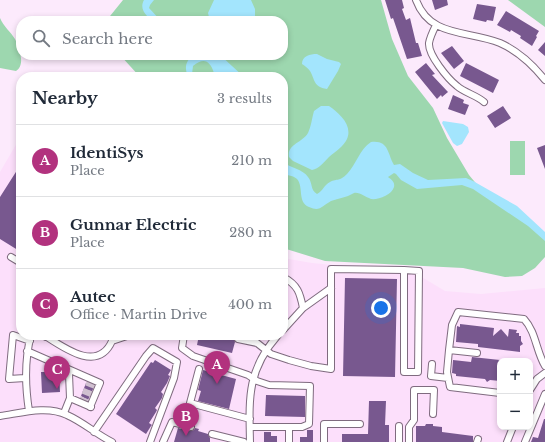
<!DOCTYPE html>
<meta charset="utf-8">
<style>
:root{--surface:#fff;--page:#f6f6f7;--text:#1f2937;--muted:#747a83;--line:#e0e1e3;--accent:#b2327e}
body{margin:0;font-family:"Libre Baskerville",serif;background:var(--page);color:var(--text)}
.controls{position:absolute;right:12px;bottom:12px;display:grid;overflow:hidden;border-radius:8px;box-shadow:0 2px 6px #0003}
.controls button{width:36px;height:36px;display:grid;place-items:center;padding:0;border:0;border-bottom:1px solid var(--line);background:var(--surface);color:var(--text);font:20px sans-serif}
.you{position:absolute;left:381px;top:308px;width:14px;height:14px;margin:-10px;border:3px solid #fff;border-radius:50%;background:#1a73e8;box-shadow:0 0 0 6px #1a73e833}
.badge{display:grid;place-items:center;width:26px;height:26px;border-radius:50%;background:var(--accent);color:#fff;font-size:13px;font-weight:700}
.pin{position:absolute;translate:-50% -33px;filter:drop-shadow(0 1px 2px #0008)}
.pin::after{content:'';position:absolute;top:21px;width:14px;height:12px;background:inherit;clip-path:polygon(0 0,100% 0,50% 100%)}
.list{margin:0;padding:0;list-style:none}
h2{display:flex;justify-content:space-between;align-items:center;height:52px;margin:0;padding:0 16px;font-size:17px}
h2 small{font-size:13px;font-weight:400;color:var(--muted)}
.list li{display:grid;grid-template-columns:26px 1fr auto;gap:12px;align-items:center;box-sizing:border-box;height:72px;padding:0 16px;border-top:1px solid var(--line)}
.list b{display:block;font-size:15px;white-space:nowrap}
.list p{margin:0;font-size:13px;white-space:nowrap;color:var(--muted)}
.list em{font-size:13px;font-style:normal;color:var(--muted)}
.icon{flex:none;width:22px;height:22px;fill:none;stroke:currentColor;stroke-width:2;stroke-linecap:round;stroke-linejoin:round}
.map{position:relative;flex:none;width:545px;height:442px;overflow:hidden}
.search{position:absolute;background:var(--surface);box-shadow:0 2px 6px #0003;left:16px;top:16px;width:272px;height:44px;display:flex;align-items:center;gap:10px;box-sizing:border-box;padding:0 14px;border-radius:16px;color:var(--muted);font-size:15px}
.panel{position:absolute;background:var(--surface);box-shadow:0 2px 6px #0003;left:16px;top:72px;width:272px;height:268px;border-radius:16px}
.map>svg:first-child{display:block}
.built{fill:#fcdffb;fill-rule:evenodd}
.green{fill:#9dd7af}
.water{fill:#a3e5fd}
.building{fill:#78588f}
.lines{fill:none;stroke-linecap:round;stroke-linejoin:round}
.minor-tunnel{stroke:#d0c0d0;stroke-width:6;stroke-dasharray:6 3;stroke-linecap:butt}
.minor-casing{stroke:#7f6b7f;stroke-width:8}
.minor{stroke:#fff;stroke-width:6}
</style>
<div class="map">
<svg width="545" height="442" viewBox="0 0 545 442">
<rect width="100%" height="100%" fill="#fceafc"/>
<path class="built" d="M21 136V335H283V258L312 263 415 273 445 291 481 294 545 288V442H0V172ZM500 361H530V427H500Z"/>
<path class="green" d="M123 0H381L392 39 408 76 433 108 447 138 469 175 479 187 545 236V257L535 268 522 276 505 277 463 268 325 261 283 248V77H140L120 55H283V21H106Z
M508 0H545V27Z
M0 18C4 27 10 31 15 39 19 47 26 65 16 71L0 68Z
M510 141H525V175H510Z"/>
<path class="water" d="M144 0H154L150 5 149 8 161 21H152C146 15 139 9 144 0Z
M214 0H251L255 9V21H210L208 13Z
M317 54 327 59 339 62 341 64 338 71 327 89C313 87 315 79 310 71 308 68 305 66 302 64 302 56 310 54 317 54Z
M192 55H220L244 77H225L224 75 218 74V77H203L214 73C210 61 204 57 193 66L192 74 194 77H188C184 66 186 63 192 55Z
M321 106H329C339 113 353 125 347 139 344 146 335 152 329 157 324 162 319 169 312 170L293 161 289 157C287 144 302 143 308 133 311 127 312 118 314 111Z
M443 121 463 124 468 127 469 132 462 144 457 146 453 143 442 123Z
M371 142C389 140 387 153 394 165L400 164 413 173 428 180 466 178 473 181 517 206 545 232V241L528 226 473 189 462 185 417 189 401 180 396 174 394 173 388 177C392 180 395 182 394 187 392 195 378 200 371 199 365 197 360 192 354 193 352 194 350 195 348 196 343 198 336 199 331 201 322 206 320 212 309 207 297 202 304 187 297 179 294 176 287 175 283 174V162C290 168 303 169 308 177 313 183 310 190 317 194 323 191 324 185 330 182 338 178 339 182 347 174 356 165 359 150 371 142Z"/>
<path class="building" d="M385 0H402L404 8 402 9 406 20 410 18 416 43H418L422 56 407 59 393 18 391 19Z
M432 0H447L448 5 435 10Z
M477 4 496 7 493 21 487 20 486 22 473 19Z
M506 11 539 31 536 36 537 37 532 46 520 38 521 36 511 30 510 32 497 25Z
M545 42V56L538 50Z
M452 46 464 61 454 69 441 53Z
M426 63 435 74 432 75 448 92 442 97 441 95 437 99 415 72Z
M466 63 499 80 493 93 460 76Z
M453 95 464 100 463 103 469 105 465 115 448 109Z
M503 106 511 118 495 128 487 116Z
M545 145V169L537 148Z
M21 164V252L0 239V197Z
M345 278 397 279 395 377 343 376Z
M460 324 494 328 493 336 501 329 508 337 509 329 517 330 516 333H519V336H521V341L523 344 520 346V352L478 347V344L456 342 457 326 460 327Z
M199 335H236L234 338 235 342 232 353 197 345Z
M472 357 500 360V381L490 380 487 382 485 379 456 376V374L452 373 453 360 471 362Z
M155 360 171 370 168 375 170 376 167 383 161 392 163 394 162 398 155 408 157 410 156 412 149 423 152 425 151 426 146 434 116 414 151 362 153 363Z
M203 370 236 379 229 409 198 401 201 391 198 390Z
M41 372H59L60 392 42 393Z
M86 383 94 387 88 400 81 396Z
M266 395 305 396V417L265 416Z
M369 401H386L385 425H389V442H342V434H368Z
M544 419H545V442H531L533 437 538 438Z
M426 424H433V426L442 427V432L473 436V442H416V426H425Z
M178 428 190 431 194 430 195 428 199 429 198 431 208 434 210 438V442H174Z
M307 430H313V442H300V437H307Z
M264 432H271V436H277V442H264Z"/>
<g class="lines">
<path class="minor-tunnel" d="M81 403 91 379
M86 405 96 382"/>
<g class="minor-casing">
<path id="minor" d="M416 0C430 38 468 30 500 43 518 51 533 65 545 80
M436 25C433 31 430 37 429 43 428 55 448 79 457 86 465 93 476 95 484 102
M11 257 21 263
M283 277C298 285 300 293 303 308
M283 330 303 308 331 288
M44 335C64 348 98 373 112 341L130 335
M184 335 182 348 193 356 248 375 257 381 269 385 310 386 309 424 302 427H289
M46 337 61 335
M238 339 257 343 271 354 289 360 311 366 331 369V269L404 270V372H418L419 271 404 270
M449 350 452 325 458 312 524 319C536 332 536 351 545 366
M27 351 100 383 90 407
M477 353 449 350 447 372 450 387 500 393
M432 364 431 376 448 378
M199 369 190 403 250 419
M25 378 9 379 13 335 30 341
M530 390 537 379 545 373
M70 398 91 407
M29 411C25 385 24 361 31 335
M64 413 70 398 69 374
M0 416C21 413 47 405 67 415 83 422 96 434 112 442
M250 427H289V442
M94 432 146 356 153 348 177 362 174 378 150 442
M212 434 244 442
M163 442 172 422 191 427
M250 442C249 398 247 370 278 335
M324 442V424H360
M399 442V426
M409 442V427L414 420V390H434L433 414
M477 442 478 439
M507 442 513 427
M525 442 545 394"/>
</g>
<use href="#minor" class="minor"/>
</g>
</svg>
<div class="controls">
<button>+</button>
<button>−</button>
</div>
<div class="you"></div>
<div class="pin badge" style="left:217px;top:384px">A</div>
<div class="pin badge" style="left:186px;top:436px">B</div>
<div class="pin badge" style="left:57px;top:389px">C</div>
<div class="search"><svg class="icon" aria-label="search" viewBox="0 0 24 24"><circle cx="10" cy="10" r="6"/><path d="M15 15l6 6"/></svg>Search here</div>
<section class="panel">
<h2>Nearby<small>3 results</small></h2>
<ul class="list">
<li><span class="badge">A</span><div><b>IdentiSys</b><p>Place</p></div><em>210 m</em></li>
<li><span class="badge">B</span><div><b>Gunnar Electric</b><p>Place</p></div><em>280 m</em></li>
<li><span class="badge">C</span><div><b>Autec</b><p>Office · Martin Drive</p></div><em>400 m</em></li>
</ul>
</section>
</div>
